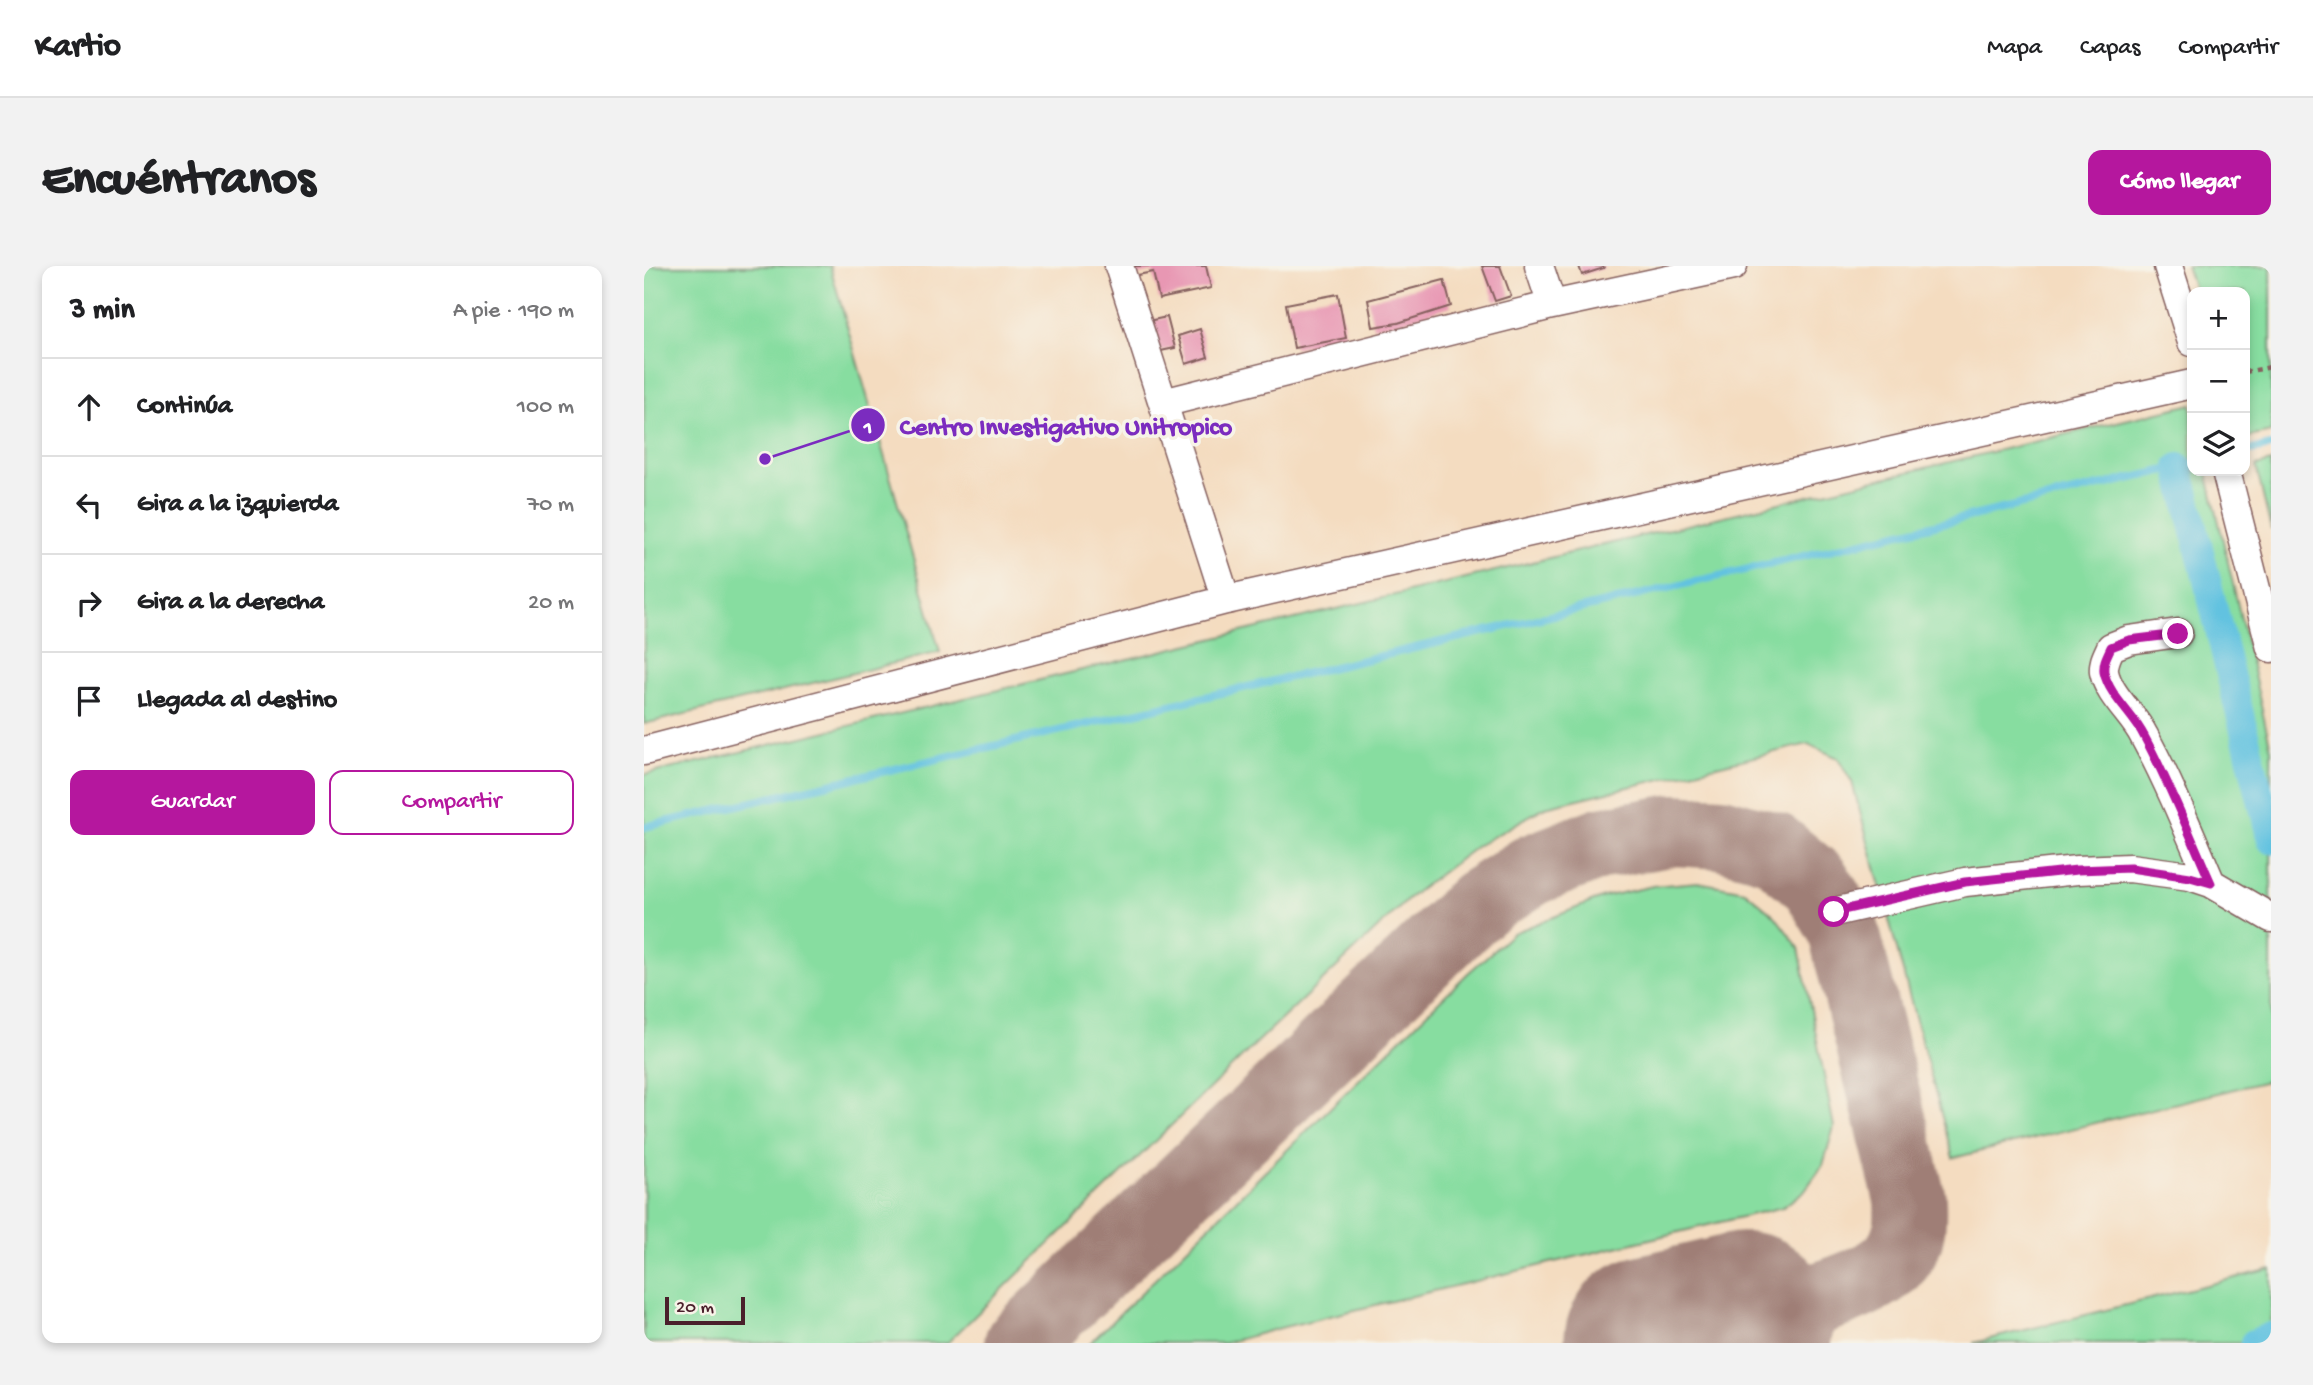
<!DOCTYPE html>
<html lang="es">
<meta charset="utf-8">
<style>
:root{--surface:#fff;--page:#f2f2f2;--text:#202124;--muted:#757577;--line:#e0e0e0;--accent:#b5179e}
body{margin:0;font-family:"Gochi Hand",sans-serif;background:var(--page);color:var(--text)}
.controls{position:absolute;right:21px;top:21px;display:grid;overflow:hidden;border-radius:14px;box-shadow:0 4px 10px #0003}
.controls button{width:63px;height:63px;display:grid;place-items:center;padding:0;border:0;border-bottom:2px solid var(--line);background:var(--surface);color:var(--text);font:35px sans-serif}
.scale{position:absolute;left:21px;bottom:18px;width:80px;box-sizing:border-box;padding-left:7px;border:4px solid #4a1f2b;border-top:0;font-size:19px;line-height:24px;white-space:nowrap;color:#4a1f2b;-webkit-text-stroke:5px #f7f3e8;paint-order:stroke}
.stop{position:absolute;width:21px;height:21px;margin:-16px;border:5px solid #b5179e;border-radius:50%;background:#fff}
.stop.end{background:#b5179e;border-color:#fff;box-shadow:0 2px 7px #0008}
.list{margin:0;padding:0;list-style:none}
h2{display:flex;justify-content:space-between;align-items:center;height:91px;margin:0;padding:0 28px;font-size:30px}
h2 small{font-size:23px;font-weight:400;color:var(--muted)}
.list li{display:grid;grid-template-columns:46px 1fr auto;gap:21px;align-items:center;box-sizing:border-box;height:98px;padding:0 28px;border-top:2px solid var(--line)}
.list b{display:block;font-size:26px;white-space:nowrap}
.list em{font-size:23px;font-style:normal;color:var(--muted)}
.actions{display:flex;gap:14px;padding:21px 28px}
.actions a{flex:1;padding:16px 0;border:2px solid var(--accent);border-radius:14px;text-align:center;font-size:24px;color:var(--accent)}
.actions .main{background:var(--accent);color:#fff}
.icon{flex:none;width:38px;height:38px;fill:none;stroke:currentColor;stroke-width:2;stroke-linecap:round;stroke-linejoin:round}
.map{position:relative;flex:none;width:1627px;height:1077px;overflow:hidden;border-radius:14px}
header{display:flex;align-items:center;gap:42px;box-sizing:border-box;height:98px;padding:0 35px;background:var(--surface);border-bottom:2px solid var(--line)}
header strong{font-size:33px}
nav{display:flex;gap:38px;margin-inline-start:auto;font-size:24px}
.intro{display:flex;align-items:center;justify-content:space-between;box-sizing:border-box;height:168px;padding:0 42px}
h1{margin:0;font-size:49px}
.button{padding:18px 32px;border-radius:14px;background:var(--accent);color:#fff;font-size:24px;font-weight:700}
main{display:flex;gap:42px;padding:0 42px}
aside{flex:1;background:var(--surface);border-radius:14px;box-shadow:0 4px 10px #0003}
.map>svg:first-child{display:block}
.green{fill:#87dda0;stroke:#687e66;stroke-width:2}
.lines{fill:none;stroke-linecap:round;stroke-linejoin:round}
.stream{stroke:#62c2e0;stroke-width:8}
.canal{stroke:#62c2e0;stroke-width:28}
.taxiway{stroke:#9f7e76;stroke-width:72}
.runway{stroke:#9f7e76;stroke-width:178}
.building{fill:#e897b3}
.minor-casing{stroke:#86615f;stroke-width:31}
.path{stroke:#86615f;stroke-width:4.5;stroke-dasharray:5 5;stroke-linecap:butt}
.minor{stroke:#fff;stroke-width:28}
.route{stroke:#b5179e;stroke-width:9}
.leader{fill:none;stroke:#7b2cbf;stroke-width:2.5}
.callout-dot{fill:#7b2cbf;stroke:#f7f3e8;stroke-width:2.5}
.mark-label{font-size:21px;text-anchor:middle;font-weight:bold;fill:#fff}
.callout-label{font-size:26px;text-anchor:middle;font-weight:bold;fill:#7b2cbf;stroke:#f7f3e8;stroke-width:7;stroke-linejoin:round;paint-order:stroke}
</style>
<header>
<strong>Kartio</strong>
<nav><a>Mapa</a><a>Capas</a><a>Compartir</a></nav>
</header>
<div class="intro"><h1>Encuéntranos</h1><a class="button">Cómo llegar</a></div>
<main>
<aside>
<h2>3 min<small>A pie · 190 m</small></h2>
<ul class="list">
<li><svg class="icon" aria-label="ahead" viewBox="0 0 24 24"><path d="M12 20V5M6 11l6-6 6 6"/></svg><div><b>Continúa</b></div><em>100 m</em></li>
<li><svg class="icon" aria-label="left" viewBox="0 0 24 24"><path d="M17 20v-9H6M10 6l-5 5 5 5"/></svg><div><b>Gira a la izquierda</b></div><em>70 m</em></li>
<li><svg class="icon" aria-label="right" viewBox="0 0 24 24"><path d="M7 20v-9h11M14 6l5 5-5 5"/></svg><div><b>Gira a la derecha</b></div><em>20 m</em></li>
<li><svg class="icon" aria-label="arrive" viewBox="0 0 24 24"><path d="M6 21V4h12l-3 4 3 4H6"/></svg><div><b>Llegada al destino</b></div></li>
</ul>
<div class="actions"><a class="main">Guardar</a><a>Compartir</a></div>
</aside>
<div class="map">
<svg width="1627" height="1077" viewBox="0 0 1627 1077">
<rect width="100%" height="100%" fill="#f7f3e8"/>
<filter id="ink" filterUnits="userSpaceOnUse"><feTurbulence type="fractalNoise" baseFrequency=".0143" numOctaves="2"/><feDisplacementMap in="SourceGraphic" scale="14" xChannelSelector="R" yChannelSelector="G"/><feConvolveMatrix kernelMatrix="1 2 1 2 8 2 1 2 1" color-interpolation-filters="sRGB"/></filter>
<filter id="wash" filterUnits="userSpaceOnUse"><feTurbulence type="fractalNoise" baseFrequency=".00686" numOctaves="4" result="noise"/><feDisplacementMap in="SourceGraphic" scale="28" xChannelSelector="R" yChannelSelector="G"/><feGaussianBlur stdDeviation="1.57" result="paint"/><feColorMatrix in="noise" values="0 0 0 0 0 0 0 0 0 0 0 0 0 0 0 0 0 1.4 0 .05"/><feComposite in="paint" operator="in"/></filter>
<g filter="url(#wash)">
<rect width="100%" height="100%" fill="#f4dcc0"/>
<path class="green" d="M0 0H186L296 386 0 458Z
M1542 0H1627V166L1601 172V26H1551Z
M1548 138V205H1563L1627 483V814L1309 892 1208 516 1194 492 1164 478 901 541 833 580 771 627 605 784 303 1077H0V509Z
M1627 196V264L1612 200Z
M1054 616 1101 625 1130 649 1155 682 1190 861 1179 899 1160 925 1139 941 640 1061 581 1077H446L823 708 869 667 960 631 1009 620Z
M1627 1003V1077H1329Z"/>
<g class="lines">
<path class="stream" d="M1607 184 1627 180
M0 561 733 391 1548 198"/>
<path class="canal" d="M1535 201 1627 574
M1610 1077 1627 1070"/>
<path class="taxiway" d="M376 1077 835 638 888 604 957 577 1030 564 1077 567 1130 582 1172 617 1199 662 1266 933C1267 954 1267 972 1254 990 1233 1021 1138 1043 1101 1055"/>
<path class="runway" d="M1009 1077 1101 1055"/>
</g>
<g id="blocks">
<path class="building" d="M481 0H562L567 22 515 33 509 6 483 11Z
M838 0H856L867 30 851 35Z
M935 0H959L960 2 938 9Z
M800 14 807 40 754 57 729 61 724 34Z
M694 28 702 72 650 82 642 38Z
M523 51 531 82 512 86 504 55Z
M556 63 564 91 542 98 534 70Z"/>
</g>
</g>
<g filter="url(#ink)">
<use href="#blocks" fill-opacity="0" stroke="#86615f" stroke-width="2"/>
<g class="lines">
<g class="minor-casing">
<path id="minor" d="M475 0 582 334
M895 0 908 39
M1524 0 1548 76
M519 137 908 39 1089 0
M1582 205 1627 382
M1534 367 1485 374 1467 381C1463 390 1459 396 1460 406 1465 430 1490 449 1500 470 1526 518 1546 568 1567 617
M0 485 582 334 1548 118
M1190 646 1321 616 1433 604 1486 602 1546 610 1567 617 1627 652"/>
</g>
<path class="path" d="M1601 106 1627 101"/>
<use href="#minor" class="minor"/>
</g>
</g>
<g class="lines" filter="url(#ink)">
<path class="route" d="M1190 646 1321 616 1433 604 1486 602 1546 611 1567 617C1545 568 1526 518 1500 470 1490 449 1465 430 1460 406 1459 396 1463 390 1467 381L1485 374 1534 368"/>
</g>
<path class="leader" d="M121 193L224 159"/>
<g class="callout-dot">
<circle cx="121" cy="193" r="7"/>
<circle cx="224" cy="159" r="18"/>
</g>
<g class="mark-label">
<text x="224" y="167">1</text>
</g>
<g class="callout-label">
<text x="422" y="168">Centro Investigativo Unitropico</text>
</g>
</svg>
<div class="controls">
<button>+</button>
<button>−</button>
<button><svg class="icon" aria-label="layers" viewBox="0 0 24 24"><path d="M12 4l9 5-9 5-9-5zM3 14l9 5 9-5"/></svg></button>
</div>
<div class="scale">20 m</div>
<div class="stop" style="left:1190px;top:646px"></div>
<div class="stop end" style="left:1534px;top:368px"></div>
</div>
</main>
